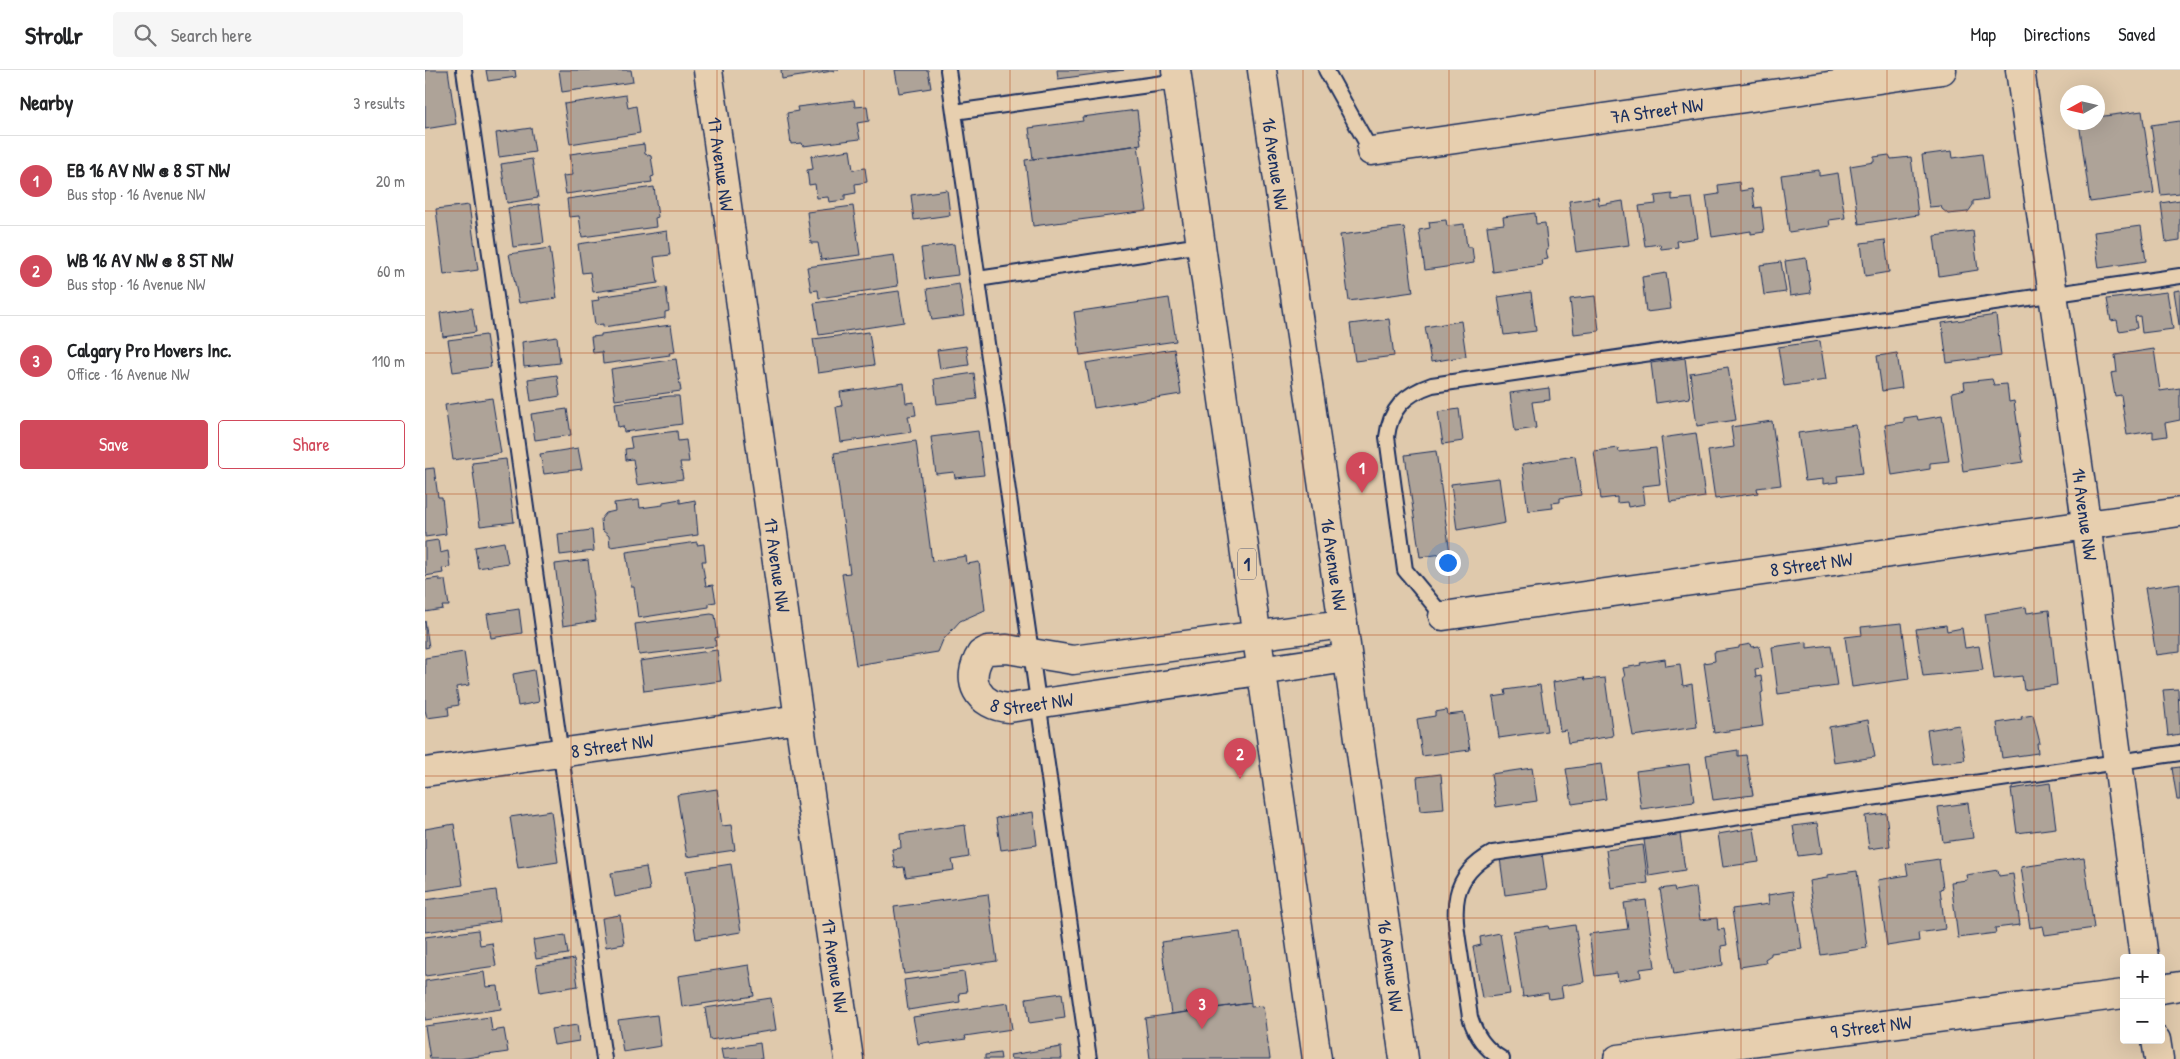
<!DOCTYPE html>
<meta charset="utf-8">
<style>
:root{--surface:#fff;--page:#f6f6f6;--text:#202124;--muted:#757577;--line:#e0e0e0;--accent:#d1495b}
body{margin:0;font-family:"Patrick Hand",sans-serif;background:var(--page);color:var(--text)}
.controls{position:absolute;right:15px;bottom:15px;display:grid;overflow:hidden;border-radius:5px;box-shadow:0 5px 20px #0002}
.controls button{width:45px;height:45px;display:grid;place-items:center;padding:0;border:0;border-bottom:1px solid var(--line);background:var(--surface);color:var(--text);font:25px sans-serif}
.compass{position:absolute;left:1635px;top:15px;width:45px;height:45px;border-radius:50%;background:var(--surface);box-shadow:0 5px 20px #0002;rotate:262deg}
.you{position:absolute;left:1022px;top:492px;width:18px;height:18px;margin:-12px;border:4px solid #fff;border-radius:50%;background:#1a73e8;box-shadow:0 0 0 8px #1a73e833}
.badge{display:grid;place-items:center;width:32px;height:32px;border-radius:50%;background:var(--accent);color:#fff;font-size:16px;font-weight:700}
.pin{position:absolute;translate:-50% -41px;filter:drop-shadow(0 1px 2px #0008)}
.pin::after{content:'';position:absolute;top:26px;width:18px;height:15px;background:inherit;clip-path:polygon(0 0,100% 0,50% 100%)}
.list{margin:0;padding:0;list-style:none}
h2{display:flex;justify-content:space-between;align-items:center;height:65px;margin:0;padding:0 20px;font-size:21px}
h2 small{font-size:16px;font-weight:400;color:var(--muted)}
.list li{display:grid;grid-template-columns:32px 1fr auto;gap:15px;align-items:center;box-sizing:border-box;height:90px;padding:0 20px;border-top:1px solid var(--line)}
.list b{display:block;font-size:19px;white-space:nowrap}
.list p{margin:0;font-size:16px;white-space:nowrap;color:var(--muted)}
.list em{font-size:16px;font-style:normal;color:var(--muted)}
.actions{display:flex;gap:10px;padding:15px 20px}
.actions a{flex:1;padding:11px 0;border:1px solid var(--accent);border-radius:5px;text-align:center;font-size:18px;color:var(--accent)}
.actions .main{background:var(--accent);color:#fff}
.icon{flex:none;width:28px;height:28px;fill:none;stroke:currentColor;stroke-width:2;stroke-linecap:round;stroke-linejoin:round}
.map{position:relative;flex:none;width:1755px;height:989px;overflow:hidden}
header{display:flex;align-items:center;gap:30px;box-sizing:border-box;height:70px;padding:0 25px;background:var(--surface);border-bottom:1px solid var(--line)}
header strong{font-size:24px}
nav{display:flex;gap:28px;margin-inline-start:auto;font-size:18px}
.search{width:350px;height:45px;background:var(--page);display:flex;align-items:center;gap:12px;box-sizing:border-box;padding:0 18px;border-radius:5px;color:var(--muted);font-size:19px}
main{display:flex}
aside{flex:1;background:var(--surface)}
.map>svg:first-child{display:block}
.building{fill:#aea398;stroke:#1b2f5e}
.lines{fill:none;stroke-linecap:round;stroke-linejoin:round}
.lane-casing{stroke:#1b2f5e;stroke-width:18}
.street-casing{stroke:#1b2f5e;stroke-width:31}
.highway-casing{stroke:#1b2f5e;stroke-width:31}
.lane{stroke:#e7cfaf;stroke-width:14}
.street{stroke:#e7cfaf;stroke-width:28}
.highway{stroke:#e7cfaf;stroke-width:28}
.grid{fill:none;stroke:#b54e20;stroke-width:1;stroke-opacity:0.55}
.labels{text-anchor:middle;dominant-baseline:central;stroke-width:4;stroke-linejoin:round;paint-order:stroke}
.shield{fill:#e7cfaf;stroke:#585f76;stroke-width:1}
.shield-label{font-size:18px;font-weight:bold;fill:#1b2f5e}
.street-label{font-size:19px;fill:#1b2f5e;stroke:#e7cfaf}
</style>
<header>
<strong>Strollr</strong>
<div class="search"><svg class="icon" aria-label="search" viewBox="0 0 24 24"><circle cx="10" cy="10" r="6"/><path d="M15 15l6 6"/></svg>Search here</div>
<nav><a>Map</a><a>Directions</a><a>Saved</a></nav>
</header>
<main>
<aside>
<h2>Nearby<small>3 results</small></h2>
<ul class="list">
<li><span class="badge">1</span><div><b>EB 16 AV NW @ 8 ST NW</b><p>Bus stop · 16 Avenue NW</p></div><em>20 m</em></li>
<li><span class="badge">2</span><div><b>WB 16 AV NW @ 8 ST NW</b><p>Bus stop · 16 Avenue NW</p></div><em>60 m</em></li>
<li><span class="badge">3</span><div><b>Calgary Pro Movers Inc.</b><p>Office · 16 Avenue NW</p></div><em>110 m</em></li>
</ul>
<div class="actions"><a class="main">Save</a><a>Share</a></div>
</aside>
<div class="map">
<svg width="1755" height="989" viewBox="0 0 1755 989">
<rect width="100%" height="100%" fill="#dfc9ac"/>
<filter id="ink" filterUnits="userSpaceOnUse"><feTurbulence type="fractalNoise" baseFrequency=".02" numOctaves="2"/><feDisplacementMap in="SourceGraphic" scale="10" xChannelSelector="R" yChannelSelector="G"/><feConvolveMatrix kernelMatrix="1 2 1 2 8 2 1 2 1" color-interpolation-filters="sRGB"/></filter>
<g filter="url(#ink)">
<path class="building" d="M0 0H23L31 54 0 59Z
M61 0H90L91 7 63 11Z
M134 0H206L208 12 137 22Z
M356 0H414L357 9Z
M470 0H503L506 18 474 23Z
M632 0H699L633 9Z
M201 25 203 38 211 36 215 63 145 74 139 34Z
M429 30 430 37 442 36 444 51 432 53 435 69 378 76 377 73 366 74 362 43 373 41 372 37Z
M712 40 716 75 608 89 604 58 658 51 657 47Z
M1717 41 1729 123 1665 132 1654 52H1672V47Z
M1755 51V123L1736 125 1726 55Z
M106 58 110 82 74 87 71 63Z
M219 74 220 84 226 86 229 106 226 107 227 112 141 124 138 106 148 105 145 84Z
M713 75 722 141 608 156 600 90Z
M425 80 428 100 440 98 442 112 430 114 431 123 420 125V130L404 132 403 127 392 128 390 114 384 115 382 100 388 99 386 86Z
M1527 81 1528 88 1557 84 1563 129 1548 131V135L1543 142 1523 144 1517 139 1516 136 1504 137 1497 85Z
M1464 85 1466 89 1486 87 1493 145 1434 154 1425 96 1449 92V87Z
M107 89 113 128 82 133 76 94Z
M1394 100V106L1413 103 1420 148 1404 150 1405 156 1364 162 1356 105Z
M1314 112 1315 121 1327 119 1330 138 1336 137 1339 162 1326 164V161L1287 167 1281 126 1294 124 1293 115Z
M229 117 233 147 230 148 231 157 157 167 154 146 144 147 142 129Z
M522 120 525 145 489 150 486 125Z
M1247 124V130L1267 128 1273 168 1252 171 1253 177 1236 179 1235 174 1220 176 1214 136 1231 134 1230 126Z
M1173 127 1174 135 1198 131 1204 175 1151 182 1144 131Z
M1755 130V170L1741 172 1736 133Z
M114 134 119 173 88 177 83 138Z
M44 135 53 200 19 205 11 139Z
M428 136 435 185 396 190 393 173H386L382 142Z
M1110 143 1111 154 1120 153 1123 180H1121L1123 189 1116 190 1117 195 1068 202 1062 156 1079 154 1078 147Z
M1021 150 1022 156 1039 154 1042 177H1047L1049 193 1000 200 994 160 1005 158 1004 152Z
M1716 156 1721 191 1674 198 1669 162Z
M979 157 988 222 924 231 915 165Z
M242 161 245 185 229 187 233 213 168 222 165 202 157 203 153 174Z
M1548 161 1553 200 1514 206 1509 166Z
M1460 170 1464 202 1440 206 1436 173Z
M529 174 533 205 500 209 496 178Z
M125 178 132 228 94 233 84 184Z
M469 185 473 216 394 228 393 220 386 221 382 197Z
M1381 188 1386 223 1365 226 1360 191Z
M1356 192 1361 222 1339 225 1335 195Z
M1241 203 1246 239 1221 242 1217 207Z
M534 214 539 246 507 250 502 219Z
M241 217 244 241 240 242V248L178 257V254L170 255 167 231 174 230 173 227Z
M1755 220V261L1749 221Z
M474 221 479 252 394 265 389 233Z
M1106 222 1111 261 1079 265 1073 227Z
M1742 222 1748 259 1717 263 1715 246 1710 247 1712 258 1694 261 1692 250 1686 251 1682 229Z
M1170 226 1174 261 1149 264 1145 229Z
M744 228 751 271 655 285 649 242Z
M47 238 51 262 18 267 15 243Z
M1571 245 1576 286 1522 293 1517 253Z
M964 249 969 286 930 291 925 254Z
M1036 251 1041 286 1006 292 1000 257Z
M246 255 250 282 244 283 245 285 178 294 177 282 168 283 166 267 176 266V264Z
M444 262 449 295 393 303 388 269Z
M61 265 66 297 28 302 23 270Z
M132 267 135 293 99 297 97 272Z
M1395 271 1401 310 1359 316 1353 277Z
M541 276 544 295 515 299 512 280Z
M749 279 756 324 669 338 661 293Z
M1729 279 1735 321 1755 318V350L1740 353 1742 366 1728 368V361L1702 365 1696 325 1690 326 1686 303 1692 302 1690 285Z
M1472 283 1477 318 1457 321 1452 286Z
M1260 288 1265 328 1231 333 1226 293Z
M251 289 256 321 190 330 186 299Z
M1303 297 1311 350 1272 356 1265 303Z
M549 303 552 329 512 334 509 309Z
M132 305 135 326 106 331 103 309Z
M1567 309 1569 315 1582 314 1584 332 1589 331 1598 392 1538 401 1527 322 1540 319 1539 312Z
M479 313 481 333 489 332 491 345 483 346 486 362 416 372 411 337 417 336 415 322Z
M1124 318 1125 330 1107 332 1111 358 1090 361 1085 323Z
M245 326H254L257 354 199 362 198 356 193 357 190 333Z
M67 328 76 383 28 390 20 335Z
M142 339 146 365 110 370 106 344Z
M1034 339 1038 371 1018 374 1013 342Z
M1492 346 1493 350 1517 346 1524 391 1505 393V399L1467 405 1460 355 1479 352V348Z
M1347 351 1356 415 1332 418 1333 423 1290 429 1283 381 1309 377 1306 357Z
M1431 355 1438 403 1412 406 1413 412 1398 414V409L1380 411 1373 363Z
M252 361 253 371 261 370 264 392H255L258 409 212 415 208 389 201 390 200 379 207 378 205 367Z
M553 361 559 405 530 408 529 402 511 404 506 367Z
M1271 363 1280 427 1245 432 1236 368Z
M491 371 507 491 541 486 542 494 554 492 560 540 535 551 518 570 513 582 431 595 417 504 425 503 409 383Z
M153 378 157 399 119 404 115 384Z
M1193 378 1194 382 1231 378 1235 414 1218 416 1220 434 1203 437 1202 432 1192 433V427L1176 429 1169 381Z
M1011 381 1025 483 995 487 980 385Z
M1150 386 1156 425 1135 428V432L1127 433 1128 438 1103 441 1097 394Z
M81 389 89 452 55 456 47 393Z
M9 398 13 427H17L21 464 0 467V399Z
M1074 408 1080 453 1049 459V457L1032 460 1026 414Z
M255 429V433L270 430 273 465 185 477 184 466 177 460 176 449 181 443 190 441 189 433 214 430 215 438 238 435V432Z
M167 460 169 481 135 485 133 464Z
M13 470 15 483 23 481 25 497 17 498 18 503 0 506V472Z
M79 472 83 493 53 498 50 477Z
M272 472V475L279 474 281 491H277L281 516 288 515 291 532 284 533V537L213 548 209 517H206L201 482Z
M163 490 171 551 138 556 130 494Z
M14 508V510H20L24 536H17L18 539 0 542V510Z
M1755 513V582L1731 585 1720 518Z
M1601 537 1602 543 1624 540 1632 615 1599 620 1597 606 1569 609 1560 544Z
M94 539 97 563 66 568 62 544Z
M286 544 290 545 293 567 290 568 291 576 214 585 210 554Z
M0 551 4 577 0 578Z
M1477 553 1484 609 1427 617 1420 567 1437 565 1436 557Z
M1521 555 1522 561 1537 558 1540 578 1554 576 1558 600 1498 606 1491 559Z
M1382 572V578L1406 575 1412 616 1353 624 1347 577Z
M1326 574 1327 577 1334 576 1338 598 1330 599 1331 607 1336 606 1338 622 1336 623 1337 633 1335 634 1338 656 1289 663 1279 593 1290 591 1289 582 1314 578V576Z
M292 580 296 611 219 621 215 591Z
M39 582 44 615 31 617 34 635 23 637 24 645 2 648 0 640V588Z
M1240 589 1241 596 1255 594 1258 616 1267 614 1272 657 1208 666 1198 607H1200L1198 598 1216 595 1215 593Z
M109 600 114 632 93 636 88 604Z
M1159 607 1160 610 1180 608 1188 666 1143 673 1141 660 1135 661 1128 612Z
M1115 615 1122 661 1074 668 1068 627 1081 625 1080 620Z
M1753 619 1755 664 1743 666 1738 620Z
M1022 640 1023 645 1039 643 1045 680 997 686 992 649 1010 646V642Z
M1608 645 1615 673H1612L1613 683 1577 688 1572 653 1597 649 1596 647Z
M1443 650 1450 687 1409 693 1404 657Z
M1534 655 1540 690 1507 694 1502 660Z
M1313 680V686L1321 685 1328 725 1288 730 1281 685Z
M1176 694 1181 729 1147 734 1141 699Z
M1264 694 1269 732 1216 739 1211 701Z
M1755 697V730H1752L1747 698Z
M1107 698 1112 731 1071 737 1066 704Z
M1016 704 1019 739 995 741 992 707Z
M1625 713 1631 758 1592 763 1586 719Z
M292 719 297 756 306 755 310 780 262 787 252 725Z
M1543 733 1548 768 1518 772 1513 737Z
M126 741 133 792 93 798 85 747Z
M608 742 612 775 576 780 571 748Z
M1461 743 1465 776 1444 779 1440 746Z
M1392 753 1397 783 1373 786 1368 756Z
M29 754 38 815 0 821V759Z
M540 755 544 787 527 790 529 800 481 807 479 797 470 798 467 779 476 778 475 764Z
M1329 758 1334 792 1298 797 1293 764Z
M1255 764 1260 800 1224 806 1219 770Z
M1218 775 1223 813 1186 818 1181 780Z
M1117 783 1122 819 1080 825 1075 788Z
M1659 788 1669 858 1620 865 1618 856 1605 858 1596 797Z
M1514 789 1518 818 1515 819 1520 859 1493 863 1494 871 1462 876 1453 810 1483 805 1481 794Z
M306 794 316 862 271 869 261 801Z
M221 797 225 820 190 827 186 803Z
M1573 800 1574 806 1588 804 1595 855 1570 858 1571 863 1533 868 1526 812 1542 810 1541 805Z
M1432 801 1442 878 1396 885 1384 811 1402 808V805Z
M1249 817 1250 821 1271 817 1275 850 1292 848 1293 860 1299 859 1302 875 1296 876 1298 895 1249 904 1235 819Z
M71 820 75 851 0 862V830Z
M1368 821 1377 879 1346 883V885L1340 889 1341 893 1315 897 1307 839 1344 834 1343 825Z
M563 824 572 891 479 904 469 837Z
M1221 830 1230 897 1215 899 1216 907 1193 911 1192 903 1170 906 1164 864 1203 859 1199 833Z
M195 845 199 874 181 877 177 848Z
M1150 855 1159 912 1136 916 1138 927 1124 929 1123 923 1098 927 1088 861 1123 856 1124 859Z
M53 860 55 875 67 873 71 896 0 906V867Z
M815 862 826 933 746 944 736 872Z
M1075 863 1085 924 1057 928 1048 877 1056 875 1055 867Z
M140 865 143 884 111 889 108 870Z
M149 889 153 916 115 922 111 895Z
M324 895 329 926 257 937 253 906Z
M59 902 61 917 73 916 76 939 0 950V911Z
M539 902 542 922 534 923 535 932 483 940 479 910Z
M637 923 640 948 604 953 601 928Z
M346 928 351 960 285 970 280 938Z
M583 933 587 959 540 966 541 969 505 974 504 972 493 974 488 947Z
M826 933V937L838 936 845 989H725L720 948Z
M232 945 236 976 198 982 193 950Z
M65 947 67 961 79 959 83 982 34 989H5L0 956Z
M152 955 154 971 129 975 126 959Z
M335 973 337 989H298L296 979Z
M636 977 637 989H586L585 985Z
M575 983 576 989H560V985Z"/>
<g class="lines">
<g class="lane-casing">
<path id="lane" d="M39 0 179 989
M523 0 664 989
M901 0 946 81
M529 42 753 11
M553 209 776 175
M1018 546 980 500 962 367C965 339 980 324 1007 315L1755 206
M1077 989C1060 979 1051 966 1045 947 1042 926 1038 904 1035 882 1028 839 1024 807 1068 783L1755 683"/>
</g>
<g class="street-casing">
<g id="street">
<path id="s1" d="M283 0 374 649 424 989"/>
<path id="s2" d="M1595 0 1656 415 1719 888"/>
<path id="s3" d="M946 81 1517 0"/>
<path id="s4" d="M1018 546 1755 442"/>
<path id="s5" d="M918 554 648 590 582 579 563 580 556 584C539 611 553 636 584 638L922 588"/>
<path id="s6" d="M0 702 374 649"/>
<path d="M1736 919 1755 916"/>
<path d="M1731 970 1734 989"/>
<path id="s7" d="M1193 989 1699 924"/>
</g>
</g>
<g class="highway-casing">
<g id="highway">
<path d="M751 0 892 989"/>
<path id="s8" d="M837 0 918 554 979 989"/>
</g>
</g>
<use href="#lane" class="lane"/>
<use href="#street" class="street"/>
<use href="#highway" class="highway"/>
</g>
</g>
<path class="grid" d="M146 0V989M292 0V989M439 0V989M585 0V989M731 0V989M878 0V989M1024 0V989M1170 0V989M1316 0V989M1462 0V989M1609 0V989M0 141H1755M0 283H1755M0 424H1755M0 565H1755M0 706H1755M0 848H1755"/>
<g class="labels">
<rect class="shield" x="813" y="478.5" width="18" height="31" rx="4"/>
<g class="shield-label">
<text x="822" y="494">1</text>
</g>
<g class="street-label">
<text stroke="none"><textPath href="#s3" startOffset="289">7A Street NW</textPath></text>
<text stroke="none"><textPath href="#s1" startOffset="95">17 Avenue NW</textPath></text>
<text stroke="none"><textPath href="#s8" startOffset="95">16 Avenue NW</textPath></text>
<text stroke="none"><textPath href="#s2" startOffset="449">14 Avenue NW</textPath></text>
<text stroke="none"><textPath href="#s8" startOffset="500">16 Avenue NW</textPath></text>
<text stroke="none"><textPath href="#s4" startOffset="372">8 Street NW</textPath></text>
<text stroke="none"><textPath href="#s1" startOffset="500">17 Avenue NW</textPath></text>
<text stroke="none"><textPath href="#s5" startOffset="466">8 Street NW</textPath></text>
<text stroke="none"><textPath href="#s6" startOffset="189">8 Street NW</textPath></text>
<text stroke="none"><textPath href="#s1" startOffset="905">17 Avenue NW</textPath></text>
<text stroke="none"><textPath href="#s8" startOffset="905">16 Avenue NW</textPath></text>
<text stroke="none"><textPath href="#s7" startOffset="255">9 Street NW</textPath></text>
</g>
</g>
</svg>
<div class="controls">
<button>+</button>
<button>−</button>
</div>
<svg class="compass" viewBox="-18 -18 36 36"><path d="M0-13l5 13h-10z" fill="#e53935"/><path d="M0 13l5-13h-10z" fill="#757577"/></svg>
<div class="you"></div>
<div class="pin badge" style="left:937px;top:423px">1</div>
<div class="pin badge" style="left:815px;top:709px">2</div>
<div class="pin badge" style="left:777px;top:959px">3</div>
</div>
</main>
